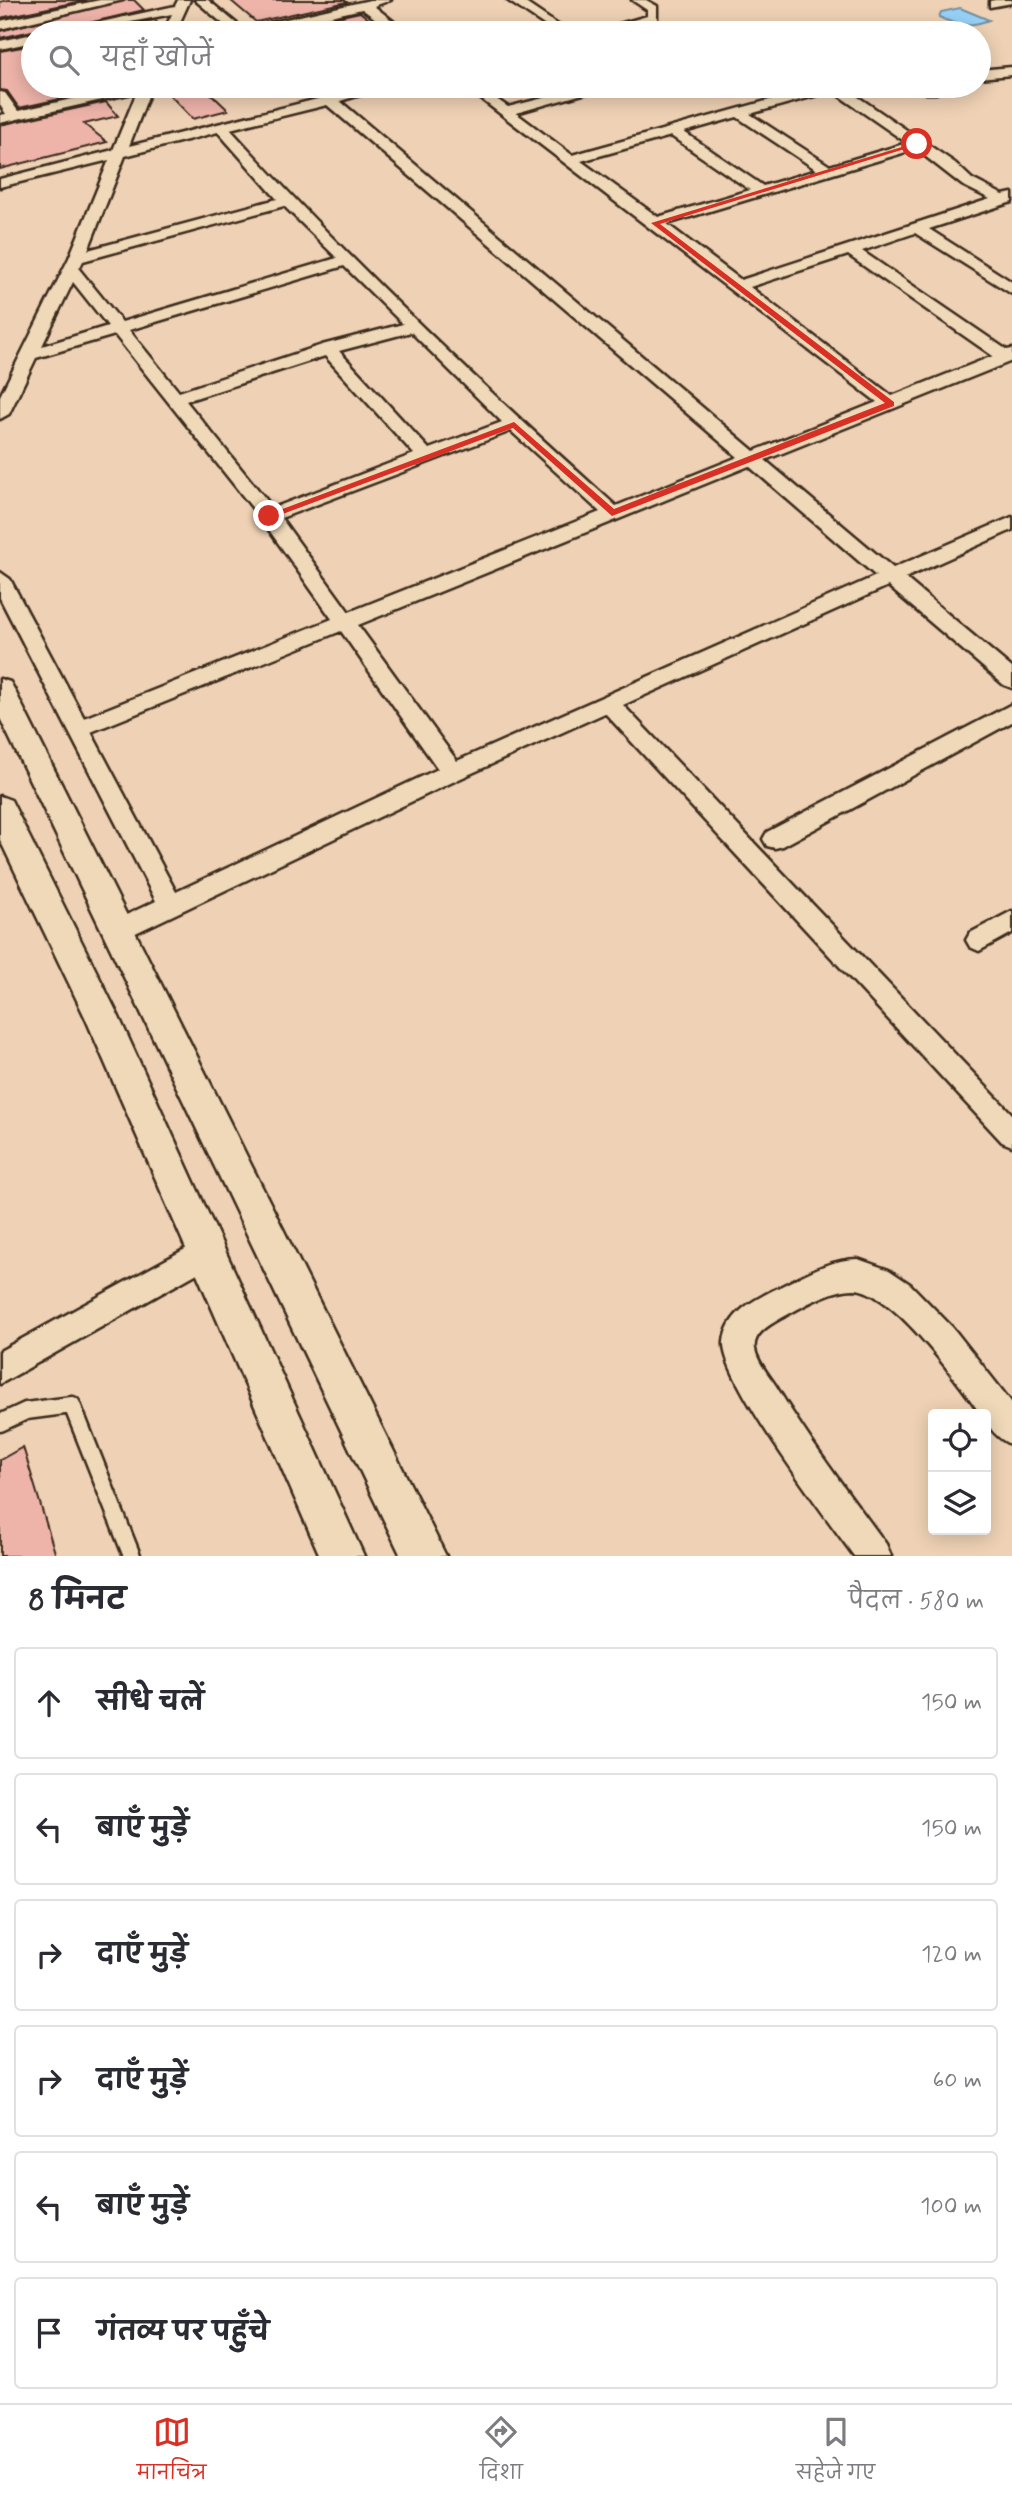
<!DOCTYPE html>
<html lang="hi">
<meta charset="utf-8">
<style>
:root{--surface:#fff;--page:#f7f7f7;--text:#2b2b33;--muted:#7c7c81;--line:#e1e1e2;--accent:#d93025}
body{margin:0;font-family:Mynerve,"Playpen Sans Deva",sans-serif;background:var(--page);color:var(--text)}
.controls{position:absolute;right:21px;bottom:21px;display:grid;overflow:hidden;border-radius:7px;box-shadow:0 4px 18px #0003}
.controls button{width:63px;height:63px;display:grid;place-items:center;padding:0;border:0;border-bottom:2px solid var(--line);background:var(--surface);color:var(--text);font:35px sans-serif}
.stop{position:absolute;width:21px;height:21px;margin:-16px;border:5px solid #d93025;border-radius:50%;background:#fff}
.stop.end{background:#d93025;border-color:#fff;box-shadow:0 2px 7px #0008}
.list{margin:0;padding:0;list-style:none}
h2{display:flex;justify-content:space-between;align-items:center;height:91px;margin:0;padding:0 28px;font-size:30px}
h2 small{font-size:23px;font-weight:400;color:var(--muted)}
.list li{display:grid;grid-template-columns:46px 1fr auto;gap:21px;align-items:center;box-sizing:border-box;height:112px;margin:0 14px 14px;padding:0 14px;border:2px solid var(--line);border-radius:7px}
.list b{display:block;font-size:26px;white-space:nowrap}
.list em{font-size:23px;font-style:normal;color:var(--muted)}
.icon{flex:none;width:38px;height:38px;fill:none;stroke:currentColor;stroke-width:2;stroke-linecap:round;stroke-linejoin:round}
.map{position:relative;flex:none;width:1012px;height:1556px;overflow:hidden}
.search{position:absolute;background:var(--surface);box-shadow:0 4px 18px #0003;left:21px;right:21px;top:21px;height:77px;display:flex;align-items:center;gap:18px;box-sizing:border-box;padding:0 24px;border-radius:38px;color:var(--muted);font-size:26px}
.sheet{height:847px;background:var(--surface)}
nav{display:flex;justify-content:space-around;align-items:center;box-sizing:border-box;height:98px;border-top:2px solid var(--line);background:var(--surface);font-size:19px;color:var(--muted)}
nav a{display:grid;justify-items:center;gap:4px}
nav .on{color:var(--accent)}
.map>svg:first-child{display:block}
.water{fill:#98d2f8;stroke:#738fa1;stroke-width:2}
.building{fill:#eeb4aa;stroke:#3b2a1e;stroke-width:2}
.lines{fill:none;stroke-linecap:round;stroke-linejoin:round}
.service-casing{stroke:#3b2a1e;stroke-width:21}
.minor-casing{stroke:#3b2a1e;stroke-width:5}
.tertiary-casing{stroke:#3b2a1e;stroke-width:5}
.service{stroke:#efd9b8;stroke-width:16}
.minor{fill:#efd9b8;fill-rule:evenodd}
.tertiary{fill:#efd9b8;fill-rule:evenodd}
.route{fill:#d93025}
</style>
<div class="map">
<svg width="1012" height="1556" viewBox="0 0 1012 1556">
<rect width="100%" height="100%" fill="#efd2b5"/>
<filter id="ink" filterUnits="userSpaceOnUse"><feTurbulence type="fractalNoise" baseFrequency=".0143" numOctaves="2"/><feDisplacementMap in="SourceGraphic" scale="14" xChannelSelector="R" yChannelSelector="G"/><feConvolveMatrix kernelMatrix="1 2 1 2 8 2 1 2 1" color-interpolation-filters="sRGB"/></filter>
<g filter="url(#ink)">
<path class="water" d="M960 8 989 20C970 27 957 26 939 17L941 12Z"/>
<path class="building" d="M8 0H87L0 18V2Z
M126 0H134L144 10 47 33 32 31 0 38V31Z
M230 0H344L347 2 256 22Z
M360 12 386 33H345L328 19Z
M155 20 162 29 142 33H87Z
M33 45V86H92L96 91 19 108 7 91 0 90V51Z
M161 86H203L228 110 193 119Z
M106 102 118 116 84 124 107 142 0 169V125Z
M23 1447 56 1556H0V1460Z"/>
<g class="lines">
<g class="service-casing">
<path id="service" d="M0 1423 26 1411 72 1405 132 1556"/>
</g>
<g class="minor-casing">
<path id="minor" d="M100 0H123L0 29V21Z
M178 0H190L175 33H163L172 14 74 33H50L175 6Z
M195 0H208L243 29 370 0H391L374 6 408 33H395L362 9 256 33H234Z
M507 0H521L570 33H556Z
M632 0H646L657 6V21L607 33H588L647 16V10Z
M995 0H1012V3L990 7V1Z
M33 34V42L0 49V41Z
M1012 67V75L979 78V70Z
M130 86H152L129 146 370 86H391L340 101 754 451 877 402 464 86H478L508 107 591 86H611L516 113 572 155 820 86H842L955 163 972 179 1003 195 1012 193V202L929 229 1012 282V294L915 233 862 251 1007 350 1012 349V361L765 460 893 568 1012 517V530L905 578 1012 668V688L1004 685 888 586 623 705 1012 1114V1146L1002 1142 605 713 461 778 125 938 116 941 107 938 104 931 107 924 156 901 0 598V572L10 579 84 718 332 619 262 520 115 335 36 358 9 414 0 419V396L69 258 109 160 0 187V179L113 150 137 92 0 123V115L6 114 0 105V92L5 93 18 111ZM832 91 907 143 830 166 750 114ZM327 105 738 457 616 506C482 386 350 262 230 129ZM737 117 817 170 763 186 684 132ZM218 132 277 199 88 250 125 156ZM671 136 750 190 658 217 581 161ZM916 149 962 185 990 199 741 280 667 224ZM284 206 337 258 122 322 79 269 83 261ZM848 255 993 356 892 396 750 287ZM344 266 403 324 322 345 179 392 129 330ZM73 282 108 326 42 346ZM411 332 502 422 429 449 339 351ZM325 356 414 454 273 508 186 401ZM511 431 600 512 349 612 281 518ZM749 466 876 576 457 761 358 625ZM341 631 438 769 176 892 91 732Z
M931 86H949L936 93H926L924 90Z
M1012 704V722L783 846 775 848 767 846 763 839 767 832Z
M1012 911V933L979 951 970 947 966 940 970 933Z
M207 1237 217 1242 222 1252 217 1262 0 1384V1351Z
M858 1259 889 1270 910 1284 953 1328 1012 1403V1445C1000 1440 986 1428 986 1414H981C959 1384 893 1290 854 1289 832 1289 805 1305 785 1316 773 1323 752 1333 755 1349 757 1362 769 1375 776 1386 809 1441 848 1492 886 1544L891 1556H854C829 1521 720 1378 724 1342 727 1313 755 1299 778 1288 802 1276 830 1259 858 1259Z"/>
</g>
<g class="tertiary-casing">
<path id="tertiary" d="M0 679 10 682 14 689 446 1556H401L0 718Z
M0 796 11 800 118 1015 364 1556H320L85 1017 0 840Z"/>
</g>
<use href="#service" class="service"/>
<use href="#minor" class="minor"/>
<use href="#tertiary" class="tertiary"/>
</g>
</g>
<path class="route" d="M915 143 921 144 660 224 894 402V406L612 516 513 428 272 518 264 516 514 422 614 509 885 403 651 223Z"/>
</svg>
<div class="controls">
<button><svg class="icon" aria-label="locate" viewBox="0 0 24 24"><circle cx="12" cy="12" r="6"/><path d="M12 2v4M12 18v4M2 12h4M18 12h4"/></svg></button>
<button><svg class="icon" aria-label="layers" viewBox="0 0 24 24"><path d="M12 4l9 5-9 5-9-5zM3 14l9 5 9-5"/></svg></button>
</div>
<div class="stop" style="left:917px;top:144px"></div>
<div class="stop end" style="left:269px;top:516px"></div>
<div class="search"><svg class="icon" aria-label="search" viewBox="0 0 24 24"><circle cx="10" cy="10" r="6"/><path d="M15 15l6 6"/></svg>यहाँ खोजें</div>
</div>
<section class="sheet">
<h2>8 मिनट<small>पैदल · 580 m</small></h2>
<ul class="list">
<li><svg class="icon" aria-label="ahead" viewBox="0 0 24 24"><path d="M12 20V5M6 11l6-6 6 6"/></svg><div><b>सीधे चलें</b></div><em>150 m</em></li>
<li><svg class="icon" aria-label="left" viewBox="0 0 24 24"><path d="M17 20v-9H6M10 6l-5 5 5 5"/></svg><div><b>बाएँ मुड़ें</b></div><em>150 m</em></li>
<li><svg class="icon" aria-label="right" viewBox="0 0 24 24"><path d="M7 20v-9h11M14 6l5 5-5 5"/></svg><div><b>दाएँ मुड़ें</b></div><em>120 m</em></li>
<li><svg class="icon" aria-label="right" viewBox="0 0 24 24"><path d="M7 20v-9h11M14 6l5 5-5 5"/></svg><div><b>दाएँ मुड़ें</b></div><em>60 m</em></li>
<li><svg class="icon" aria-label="left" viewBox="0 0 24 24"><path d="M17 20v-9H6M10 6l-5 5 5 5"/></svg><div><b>बाएँ मुड़ें</b></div><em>100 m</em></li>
<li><svg class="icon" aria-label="arrive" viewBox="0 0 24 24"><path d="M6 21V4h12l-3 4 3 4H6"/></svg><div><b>गंतव्य पर पहुँचे</b></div></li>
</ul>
</section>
<nav>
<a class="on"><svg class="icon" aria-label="map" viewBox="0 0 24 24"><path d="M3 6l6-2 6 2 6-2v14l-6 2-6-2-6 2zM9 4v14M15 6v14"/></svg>मानचित्र</a>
<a><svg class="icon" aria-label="directions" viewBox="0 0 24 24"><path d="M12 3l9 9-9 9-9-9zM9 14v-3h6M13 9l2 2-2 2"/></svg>दिशा</a>
<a><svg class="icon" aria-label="saved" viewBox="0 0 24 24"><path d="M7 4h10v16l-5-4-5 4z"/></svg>सहेजे गए</a>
</nav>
